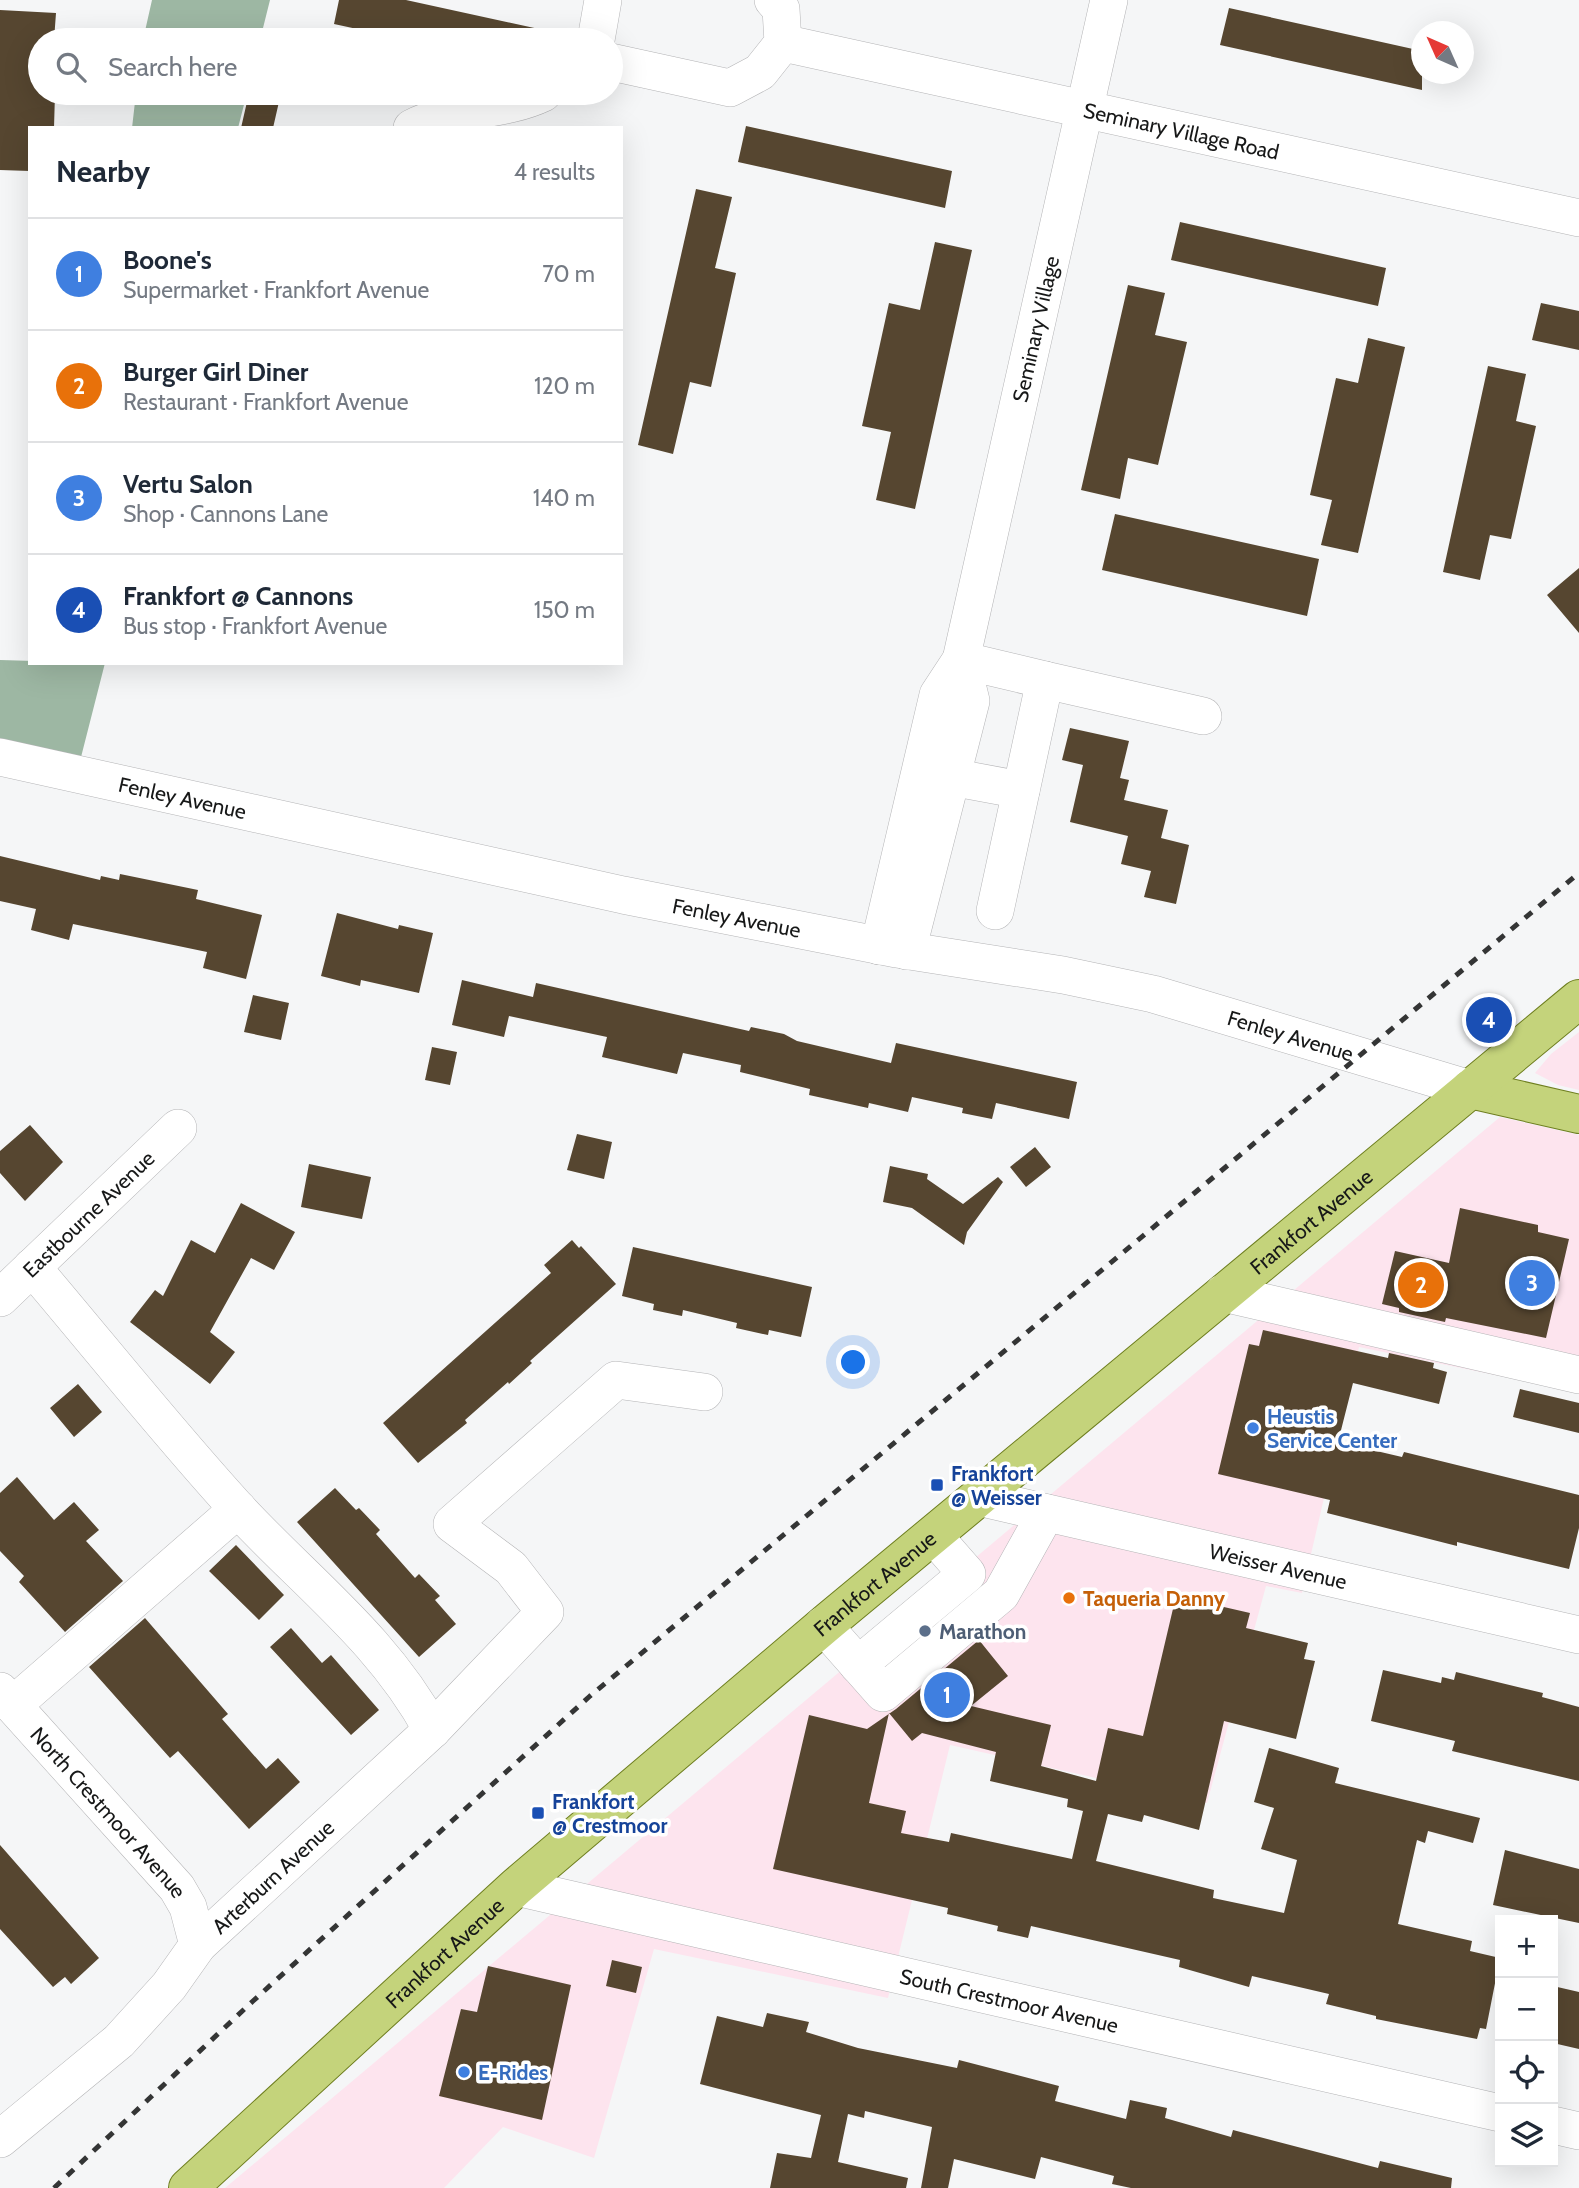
<!DOCTYPE html>
<meta charset="utf-8">
<style>
:root{--surface:#fff;--page:#f2f2f3;--text:#1f2937;--muted:#747a83;--line:#e0e1e3;--accent:#663fb7}
body{margin:0;font-family:Cabin,sans-serif;background:var(--page);color:var(--text)}
.controls{position:absolute;right:21px;bottom:21px;display:grid;overflow:hidden;border-radius:0px;box-shadow:0 7px 28px #0002}
.controls button{width:63px;height:63px;display:grid;place-items:center;padding:0;border:0;border-bottom:2px solid var(--line);background:var(--surface);color:var(--text);font:35px sans-serif}
.compass{position:absolute;left:1411px;top:21px;width:63px;height:63px;border-radius:50%;background:var(--surface);box-shadow:0 7px 28px #0002;rotate:315deg}
.you{position:absolute;left:854px;top:1363px;width:24px;height:24px;margin:-18px;border:5px solid #fff;border-radius:50%;background:#1a73e8;box-shadow:0 0 0 10px #1a73e833}
.badge{display:grid;place-items:center;width:46px;height:46px;border-radius:50%;background:var(--accent);color:#fff;font-size:23px;font-weight:700}
.pin{position:absolute;translate:-50% -50%;border:4px solid #fff;box-shadow:0 2px 7px #0006}
.list{margin:0;padding:0;list-style:none}
h2{display:flex;justify-content:space-between;align-items:center;height:91px;margin:0;padding:0 28px;font-size:30px}
h2 small{font-size:23px;font-weight:400;color:var(--muted)}
.list li{display:grid;grid-template-columns:46px 1fr auto;gap:21px;align-items:center;box-sizing:border-box;height:112px;padding:0 28px;border-top:2px solid var(--line)}
.list b{display:block;font-size:26px;white-space:nowrap}
.list p{margin:0;font-size:23px;white-space:nowrap;color:var(--muted)}
.list em{font-size:23px;font-style:normal;color:var(--muted)}
.icon{flex:none;width:38px;height:38px;fill:none;stroke:currentColor;stroke-width:2;stroke-linecap:round;stroke-linejoin:round}
.map{position:relative;flex:none;width:1579px;height:2188px;overflow:hidden}
.search{position:absolute;background:var(--surface);box-shadow:0 7px 28px #0002;left:28px;top:28px;width:595px;height:77px;display:flex;align-items:center;gap:18px;box-sizing:border-box;padding:0 24px;border-radius:38px;color:var(--muted);font-size:26px}
.panel{position:absolute;background:var(--surface);box-shadow:0 7px 28px #0002;left:28px;top:126px;width:595px;height:539px;border-radius:0px}
.map>svg:first-child{display:block}
.commercial{fill:#fde4ee}
.forest{fill:#9db7a3}
.building{fill:#564630;fill-rule:evenodd}
.lines{fill:none;stroke-linecap:round;stroke-linejoin:round}
.minor-casing{stroke:#b4b4b6;stroke-width:38}
.major-casing{stroke:#6e7e1f;stroke-width:40}
.minor{stroke:#fff;stroke-width:37}
.major{stroke:#c4d37b;stroke-width:38}
.rail{stroke:#343535;stroke-width:5;stroke-dasharray:9 9;stroke-linecap:butt}
.shop-dot{fill:#3f7fe0;stroke:#fff;stroke-width:2.5}
.transit-dot{fill:#1a4fb4;stroke:#fff;stroke-width:2.5}
.food-dot{fill:#e8710a;stroke:#fff;stroke-width:2.5}
.service-dot{fill:#5c6f8a;stroke:#fff;stroke-width:2.5}
.labels{text-anchor:middle;dominant-baseline:central;stroke-width:7;stroke-linejoin:round;paint-order:stroke}
.street-label{font-size:21px;fill:#171818;stroke:#fff}
.shop-label{font-size:21px;font-weight:bold;fill:#366cbe;stroke:#fff;text-anchor:start}
.transit-label{font-size:21px;font-weight:bold;fill:#164399;stroke:#fff;text-anchor:start}
.food-label{font-size:21px;font-weight:bold;fill:#c56008;stroke:#fff;text-anchor:start}
.service-label{font-size:21px;font-weight:bold;fill:#4e5e75;stroke:#fff;text-anchor:start}
</style>
<div class="map">
<svg width="1579" height="2188" viewBox="0 0 1579 2188">
<rect width="100%" height="100%" fill="#f5f6f7"/>
<path class="commercial" d="M1579 1032V1090L1558 1085 1535 1073 1551 1054Z
M1500 1117 1579 1135V1392L1359 1347 1302 1593 1266 1586 1207 1803 950 1745 888 1998 654 1949 594 2158 503 2127 444 2188H225Z"/>
<path class="forest" d="M152 0H270L260 40H143Z
M136 93H247L238 128H132Z
M0 660 105 663 79 765 0 746Z"/>
<path class="building" d="M339 0H406L539 29 537 40H408L334 24Z
M1229 8 1422 51V90L1220 45Z
M0 10 56 13 54 40H40V93H55L54 128H30V171L0 170Z
M249 93H281L273 128H241Z
M746 126 952 171 945 208 738 162Z
M696 189 732 197 715 268 736 273 711 387 690 382 673 454 638 445Z
M1180 222 1386 268 1378 306 1171 260Z
M935 242 972 250 915 509 876 500 891 432 862 426 889 303 920 310Z
M1128 285 1165 293 1155 335 1187 342 1158 465 1128 458 1120 499 1081 490Z
M1541 303 1579 311V350L1532 340Z
M1368 338 1405 347 1358 553 1321 545 1332 500 1310 495 1336 378 1358 383Z
M1488 366 1526 374 1516 421 1536 426 1511 539 1490 535 1480 580 1443 572Z
M1115 514 1319 559 1307 616 1102 570Z
M1579 568V633L1547 595Z
M1070 728 1129 741 1120 778 1129 780 1124 800 1168 810 1161 838 1189 845 1176 904 1144 897 1151 871 1121 864 1128 836 1070 822 1083 765 1062 760Z
M0 856 100 880 101 876 119 880 120 874 198 890 196 899 262 915 246 979 203 968 207 952 73 924 69 940 31 930 36 909 0 901Z
M337 913 398 929 399 925 433 933 419 993 361 980 360 986 321 976Z
M462 980 533 997 536 983 749 1031 751 1027 784 1034 797 1041 891 1063 896 1043 1077 1082 1069 1119 996 1103 992 1119 962 1113 963 1108 912 1097 908 1112 869 1103 868 1108 809 1095 810 1089 740 1072 741 1065 683 1053 677 1074 602 1057 607 1037 509 1016 504 1037 452 1025Z
M253 995 289 1003 281 1040 244 1032Z
M432 1047 457 1052 450 1085 425 1080Z
M30 1125 63 1162 25 1201 0 1173V1151Z
M577 1134 612 1142 604 1179 567 1170Z
M1035 1147 1051 1167 1026 1187 1010 1167Z
M309 1164 371 1177 362 1219 301 1207Z
M890 1166 928 1174 927 1179 963 1204 998 1177 1003 1182 967 1232 964 1245 912 1208 883 1202Z
M241 1203 295 1232 274 1270 251 1258 210 1332 235 1352 210 1384 130 1322 155 1290 163 1296 191 1240 215 1253Z
M1460 1208 1538 1225V1232L1569 1239 1546 1338 1446 1318 1445 1322 1399 1312V1308L1382 1304 1395 1251 1449 1263Z
M572 1240 579 1248 581 1246 616 1284 530 1361 532 1363 509 1384 508 1382 465 1420 467 1423 418 1463 383 1423 551 1273 544 1265Z
M633 1247 812 1287 801 1337 769 1330 768 1335 736 1328 737 1323 683 1310 682 1316 653 1310 654 1304 622 1296Z
M1263 1330 1388 1358 1389 1353 1434 1363 1433 1368 1447 1372 1439 1404 1353 1383 1338 1442 1402 1457 1404 1452 1579 1495V1528L1569 1569 1457 1542V1546L1327 1513 1330 1500 1218 1474 1249 1344 1259 1346Z
M78 1384 102 1412 74 1437 50 1408Z
M1520 1389 1579 1403V1433L1513 1417Z
M17 1477 54 1520 74 1502 99 1530 86 1541 123 1581 65 1632 19 1582 24 1576 0 1551V1493Z
M335 1488 356 1510 359 1508 380 1530 376 1534 415 1578 419 1574 440 1596 435 1600 456 1624 419 1657 297 1522Z
M236 1545 284 1595 259 1620 209 1571Z
M1176 1596 1250 1613 1246 1628 1308 1643 1304 1659 1315 1661 1296 1739 1224 1721 1199 1830 1144 1815 1142 1822 1108 1814 1096 1861 1214 1890 1213 1898 1284 1913 1297 1860 1261 1849 1274 1808 1254 1802 1269 1748 1339 1768 1335 1783 1480 1818 1473 1843 1428 1831 1425 1843 1417 1840 1398 1924 1472 1941 1470 1951 1500 1958 1486 2029 1480 2028 1477 2039 1376 2019V2016L1326 2004 1329 1994 1252 1976 1249 1987 1179 1967 1180 1960 1031 1926 1028 1938 997 1931 998 1926 947 1914 948 1908 773 1869 809 1715 867 1729 896 1709 979 1640 1008 1676 971 1706 1051 1725 1041 1766 1096 1781 1108 1728 1143 1736ZM889 1713 912 1741 922 1733 996 1752 990 1781 1068 1799 1067 1807 1083 1811 1072 1859 951 1833 949 1842 901 1833 906 1811 869 1803Z
M145 1618 228 1714 222 1719 266 1769 278 1758 300 1782 249 1829 178 1751 170 1758 89 1667Z
M291 1628 322 1663 331 1655 379 1710 351 1735 270 1647Z
M1383 1670 1441 1683 1442 1677 1454 1680 1456 1672 1543 1693 1542 1697 1579 1707V1781L1452 1751 1455 1741 1371 1721Z
M0 1845 99 1958 71 1984 65 1977 53 1987 0 1929Z
M1505 1850 1579 1869V1923L1493 1905Z
M612 1960 642 1967 636 1993 606 1986Z
M488 1966 571 1985 542 2120 439 2096 461 2009 477 2012Z
M1553 1986 1579 1992V2049L1553 2043Z
M767 2013 809 2022 806 2032 858 2048 957 2068 959 2060 1059 2086 1055 2101 1126 2119 1130 2100 1167 2108 1165 2118 1231 2137 1233 2130 1378 2168 1380 2161 1452 2178 1451 2188H1131L1112 2184 1114 2176 1041 2157 1035 2179 954 2159 948 2188H921L932 2127 865 2111 864 2118 848 2114 838 2162 908 2178 906 2188H770L777 2153 811 2158 821 2115 700 2084 717 2016 763 2027Z"/>
<g class="lines">
<g class="minor-casing">
<g id="minor">
<path d="M596 40 603 0"/>
<path id="s1" d="M783 43 1579 218"/>
<path d="M611 62 730 88 760 72 783 43 781 9 773 0"/>
<path d="M412 128C452 107 501 113 543 93"/>
<path d="M1045 680 1203 716"/>
<path id="s2" d="M0 757 623 895 897 949 1063 975 1153 994 1470 1089"/>
<path d="M951 777 1021 790"/>
<path id="s3" d="M995 911 1045 680 961 660 1109 0"/>
<path d="M879 946 938 695 961 660 971 701 907 951"/>
<path d="M32 1267C100 1347 165 1429 236 1507 304 1581 383 1639 432 1730"/>
<path d="M1223 1293 1579 1375"/>
<path id="s4" d="M0 1298 178 1128"/>
<path id="s5" d="M978 1497 1579 1635"/>
<path d="M823 1625 883 1693 1001 1594 1046 1513"/>
<path d="M858 1665 967 1574 933 1535"/>
<path id="s6" d="M0 1691 177 1888 188 1907 198 1945"/>
<path d="M13 1705 238 1509"/>
<path id="s7" d="M516 1887 1500 2113"/>
<path d="M1553 2125 1579 2131"/>
<path id="s8" d="M0 2139 119 2041 169 1986 198 1945 432 1730 545 1612 511 1568 452 1524 616 1380 704 1392"/>
</g>
</g>
<g class="major-casing">
<g id="major">
<path d="M1470 1089 1579 1114"/>
<path id="s9" d="M188 2188 516 1887 829 1621 1579 999"/>
</g>
</g>
<use href="#minor" class="minor"/>
<use href="#major" class="major"/>
<path class="rail" d="M54 2188 253 2001 590 1696 1579 873"/>
</g>
<g class="shop-dot">
<circle cx="1253" cy="1428" r="7"/>
<circle cx="464" cy="2072" r="7"/>
</g>
<g class="transit-dot">
<rect x="930" y="1478" width="14" height="14" rx="3.5"/>
<rect x="531" y="1806" width="14" height="14" rx="3.5"/>
</g>
<circle class="food-dot" cx="1069" cy="1598" r="7"/>
<circle class="service-dot" cx="925" cy="1631" r="7"/>
<g class="labels">
<g class="street-label">
<text stroke="none"><textPath href="#s1" startOffset="408">Seminary Village Road</textPath></text>
<text stroke="none"><textPath href="#s3" startOffset="662">Seminary Village</textPath></text>
<text stroke="none"><textPath href="#s2" startOffset="187">Fenley Avenue</textPath></text>
<text stroke="none"><textPath href="#s2" startOffset="754">Fenley Avenue</textPath></text>
<text stroke="none"><textPath href="#s2" startOffset="1321">Fenley Avenue</textPath></text>
<text stroke="none"><textPath href="#s4" startOffset="122">Eastbourne Avenue</textPath></text>
<text stroke="none"><textPath href="#s9" startOffset="1482">Frankfort Avenue</textPath></text>
<text stroke="none"><textPath href="#s5" startOffset="308">Weisser Avenue</textPath></text>
<text stroke="none"><textPath href="#s9" startOffset="915">Frankfort Avenue</textPath></text>
<text stroke="none"><textPath href="#s6" startOffset="163">North Crestmoor Avenue</textPath></text>
<text stroke="none"><textPath href="#s8" startOffset="380">Arterburn Avenue</textPath></text>
<text stroke="none"><textPath href="#s9" startOffset="348">Frankfort Avenue</textPath></text>
<text stroke="none"><textPath href="#s7" startOffset="506">South Crestmoor Avenue</textPath></text>
</g>
<g class="shop-label">
<text x="1267" y="1416">Heustis<tspan x="1267" dy="24">Service Center</tspan></text>
<text x="478" y="2072">E-Rides</text>
</g>
<g class="transit-label">
<text x="951" y="1473">Frankfort<tspan x="951" dy="24">@ Weisser</tspan></text>
<text x="552" y="1801">Frankfort<tspan x="552" dy="24">@ Crestmoor</tspan></text>
</g>
<g class="food-label">
<text x="1083" y="1598">Taqueria Danny</text>
</g>
<g class="service-label">
<text x="939" y="1631">Marathon</text>
</g>
</g>
</svg>
<div class="controls">
<button>+</button>
<button>−</button>
<button><svg class="icon" aria-label="locate" viewBox="0 0 24 24"><circle cx="12" cy="12" r="6"/><path d="M12 2v4M12 18v4M2 12h4M18 12h4"/></svg></button>
<button><svg class="icon" aria-label="layers" viewBox="0 0 24 24"><path d="M12 4l9 5-9 5-9-5zM3 14l9 5 9-5"/></svg></button>
</div>
<svg class="compass" viewBox="-18 -18 36 36"><path d="M0-13l5 13h-10z" fill="#e53935"/><path d="M0 13l5-13h-10z" fill="#747a83"/></svg>
<div class="you"></div>
<div class="pin badge" style="left:947px;top:1695px;background:#3f7fe0">1</div>
<div class="pin badge" style="left:1421px;top:1285px;background:#e8710a">2</div>
<div class="pin badge" style="left:1532px;top:1283px;background:#3f7fe0">3</div>
<div class="pin badge" style="left:1489px;top:1020px;background:#1a4fb4">4</div>
<div class="search"><svg class="icon" aria-label="search" viewBox="0 0 24 24"><circle cx="10" cy="10" r="6"/><path d="M15 15l6 6"/></svg>Search here</div>
<section class="panel">
<h2>Nearby<small>4 results</small></h2>
<ul class="list">
<li><span class="badge" style="background:#3f7fe0">1</span><div><b>Boone's</b><p>Supermarket · Frankfort Avenue</p></div><em>70 m</em></li>
<li><span class="badge" style="background:#e8710a">2</span><div><b>Burger Girl Diner</b><p>Restaurant · Frankfort Avenue</p></div><em>120 m</em></li>
<li><span class="badge" style="background:#3f7fe0">3</span><div><b>Vertu Salon</b><p>Shop · Cannons Lane</p></div><em>140 m</em></li>
<li><span class="badge" style="background:#1a4fb4">4</span><div><b>Frankfort @ Cannons</b><p>Bus stop · Frankfort Avenue</p></div><em>150 m</em></li>
</ul>
</section>
</div>
